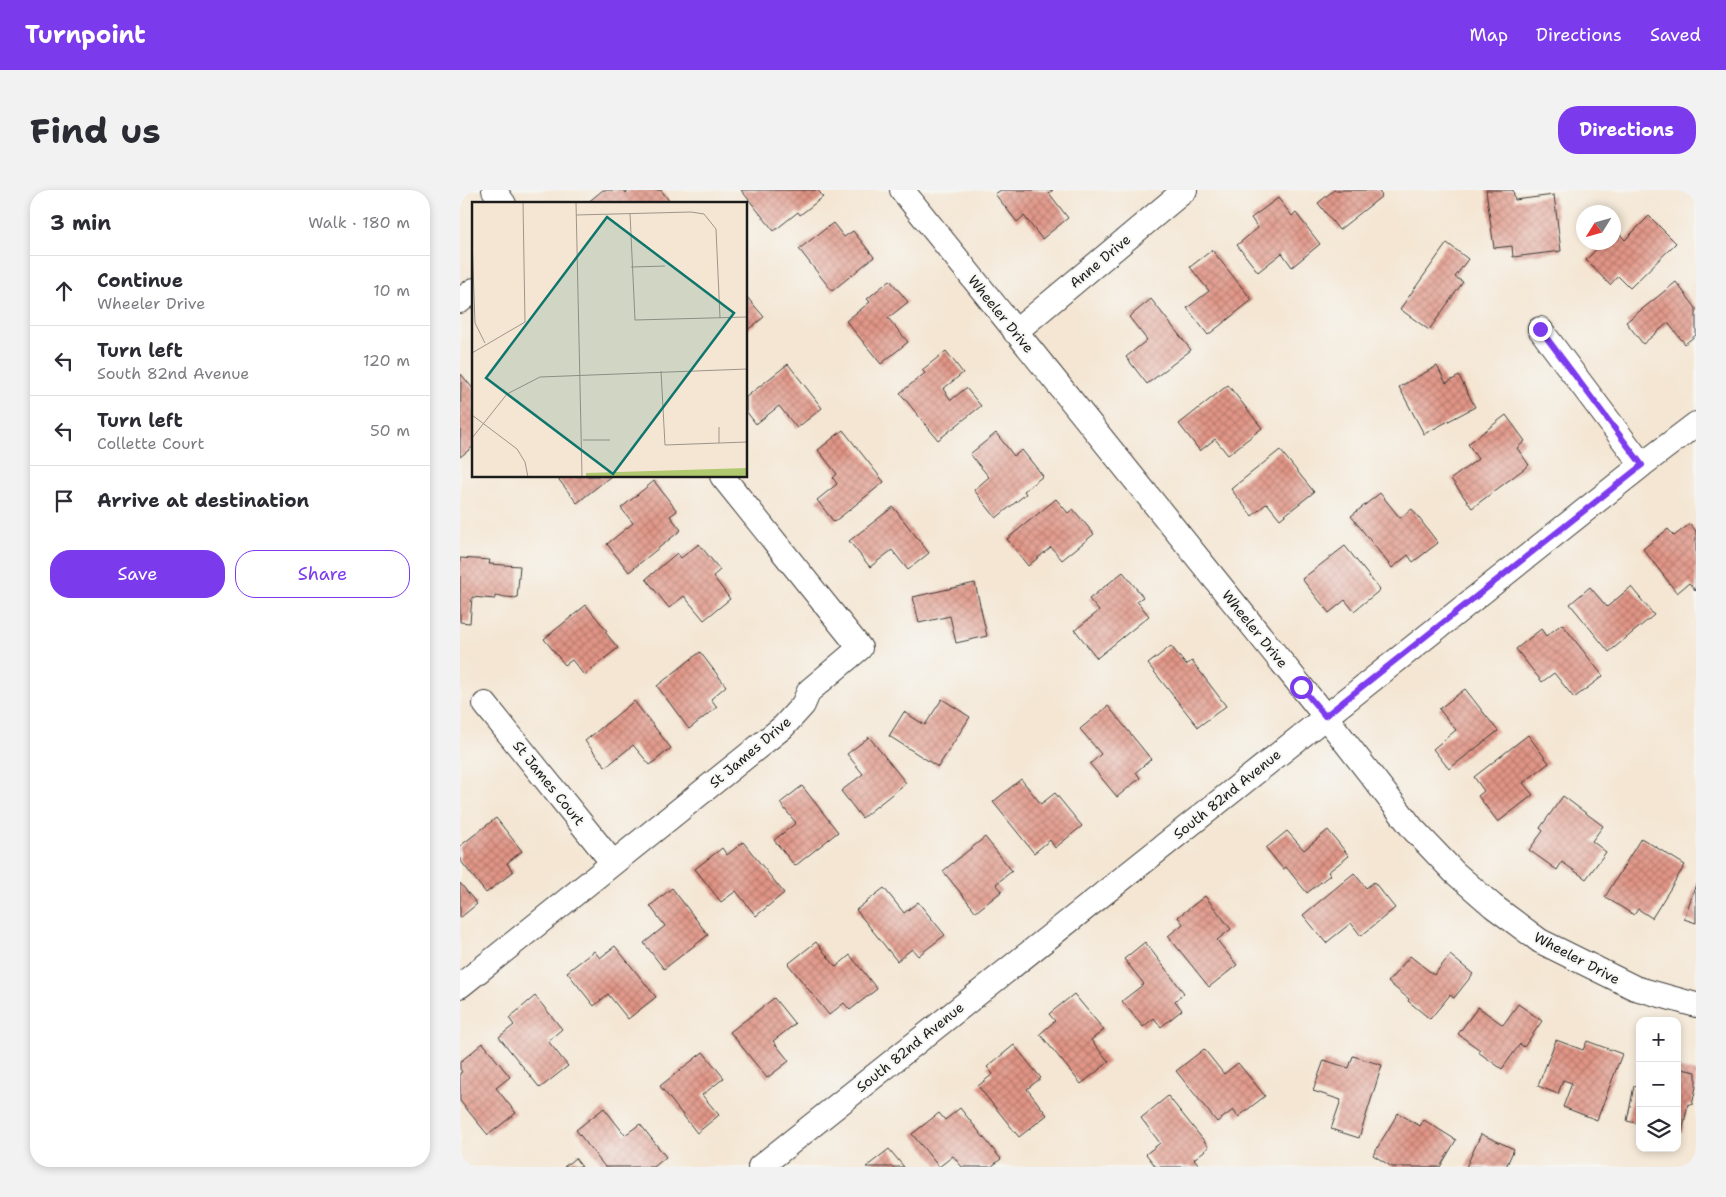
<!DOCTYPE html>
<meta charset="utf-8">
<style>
:root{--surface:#fff;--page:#f2f2f3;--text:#2b2b33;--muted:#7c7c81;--line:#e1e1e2;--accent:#7c3aed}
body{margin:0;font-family:"Shantell Sans",sans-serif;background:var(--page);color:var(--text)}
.controls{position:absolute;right:15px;bottom:15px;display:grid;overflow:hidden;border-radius:10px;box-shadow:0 2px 8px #0003}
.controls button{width:45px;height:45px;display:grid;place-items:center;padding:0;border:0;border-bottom:1px solid var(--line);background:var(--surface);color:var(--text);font:25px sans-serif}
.compass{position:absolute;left:1116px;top:15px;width:45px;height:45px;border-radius:50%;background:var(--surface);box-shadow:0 2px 8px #0003;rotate:233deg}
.stop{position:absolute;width:15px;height:15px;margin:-11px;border:4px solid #7c3aed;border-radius:50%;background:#fff}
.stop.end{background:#7c3aed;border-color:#fff;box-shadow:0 1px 5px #0008}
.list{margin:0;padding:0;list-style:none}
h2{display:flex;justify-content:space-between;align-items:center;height:65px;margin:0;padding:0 20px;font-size:21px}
h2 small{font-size:16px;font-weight:400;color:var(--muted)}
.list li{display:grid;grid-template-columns:32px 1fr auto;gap:15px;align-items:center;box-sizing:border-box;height:70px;padding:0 20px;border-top:1px solid var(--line)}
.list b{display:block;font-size:19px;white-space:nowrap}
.list p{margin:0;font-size:16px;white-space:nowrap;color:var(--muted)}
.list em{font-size:16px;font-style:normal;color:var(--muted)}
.actions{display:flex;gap:10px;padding:15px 20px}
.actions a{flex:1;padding:11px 0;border:1px solid var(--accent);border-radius:20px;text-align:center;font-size:18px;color:var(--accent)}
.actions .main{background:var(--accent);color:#fff}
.icon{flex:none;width:28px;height:28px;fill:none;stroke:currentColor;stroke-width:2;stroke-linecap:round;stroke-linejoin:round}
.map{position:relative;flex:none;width:1236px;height:977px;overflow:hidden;border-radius:20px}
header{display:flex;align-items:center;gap:30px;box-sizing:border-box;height:70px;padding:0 25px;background:var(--accent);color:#fff}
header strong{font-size:24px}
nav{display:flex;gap:28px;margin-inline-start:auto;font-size:18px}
.intro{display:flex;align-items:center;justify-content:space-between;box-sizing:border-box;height:120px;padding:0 30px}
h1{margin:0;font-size:35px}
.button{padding:12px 22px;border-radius:20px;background:var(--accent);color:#fff;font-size:18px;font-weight:700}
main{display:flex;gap:30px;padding:0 30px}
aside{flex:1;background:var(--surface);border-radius:20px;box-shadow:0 2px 8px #0003}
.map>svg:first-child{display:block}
.building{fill:url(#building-cross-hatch)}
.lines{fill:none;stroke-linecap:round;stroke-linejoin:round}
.street-casing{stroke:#3c3a37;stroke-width:26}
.street{stroke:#fff;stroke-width:24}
.route{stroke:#7c3aed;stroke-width:6}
.labels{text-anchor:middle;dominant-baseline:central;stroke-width:4;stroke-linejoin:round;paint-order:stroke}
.street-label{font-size:14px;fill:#1c1c1c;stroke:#f6f6f2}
.inset-road{fill:none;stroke:#9e958a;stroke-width:1}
.view{fill:#0f766e;fill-opacity:0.15;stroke:#0f766e;stroke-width:2.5}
.inset-edge{fill:none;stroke:#1c1c1c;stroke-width:2.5}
</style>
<header>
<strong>Turnpoint</strong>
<nav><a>Map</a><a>Directions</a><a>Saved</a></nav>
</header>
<div class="intro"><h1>Find us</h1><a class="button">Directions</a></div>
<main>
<aside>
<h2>3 min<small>Walk · 180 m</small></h2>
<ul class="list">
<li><svg class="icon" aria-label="ahead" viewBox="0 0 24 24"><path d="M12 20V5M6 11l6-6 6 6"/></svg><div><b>Continue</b><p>Wheeler Drive</p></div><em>10 m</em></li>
<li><svg class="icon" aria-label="left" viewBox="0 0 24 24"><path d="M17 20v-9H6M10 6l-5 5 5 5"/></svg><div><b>Turn left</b><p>South 82nd Avenue</p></div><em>120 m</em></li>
<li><svg class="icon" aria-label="left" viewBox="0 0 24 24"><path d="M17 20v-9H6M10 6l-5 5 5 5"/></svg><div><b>Turn left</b><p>Collette Court</p></div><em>50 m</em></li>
<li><svg class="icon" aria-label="arrive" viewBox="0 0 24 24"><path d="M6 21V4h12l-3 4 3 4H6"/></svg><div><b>Arrive at destination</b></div></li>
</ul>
<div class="actions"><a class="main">Save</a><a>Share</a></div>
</aside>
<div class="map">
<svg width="1236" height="977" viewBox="0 0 1236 977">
<defs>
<pattern id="building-cross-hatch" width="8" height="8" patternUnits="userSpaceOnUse" patternTransform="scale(1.25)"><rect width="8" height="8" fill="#e19586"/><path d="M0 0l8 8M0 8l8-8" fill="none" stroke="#b6796d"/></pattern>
</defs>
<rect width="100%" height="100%" fill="#f6f6f2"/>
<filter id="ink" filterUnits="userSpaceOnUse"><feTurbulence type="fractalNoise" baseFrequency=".02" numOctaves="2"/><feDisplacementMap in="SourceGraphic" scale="10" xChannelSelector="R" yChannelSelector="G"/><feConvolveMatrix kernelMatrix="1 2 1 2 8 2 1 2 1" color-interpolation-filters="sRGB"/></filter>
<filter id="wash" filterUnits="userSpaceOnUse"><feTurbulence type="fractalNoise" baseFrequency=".0096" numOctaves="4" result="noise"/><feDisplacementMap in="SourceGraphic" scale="20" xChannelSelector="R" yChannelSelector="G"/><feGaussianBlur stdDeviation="1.12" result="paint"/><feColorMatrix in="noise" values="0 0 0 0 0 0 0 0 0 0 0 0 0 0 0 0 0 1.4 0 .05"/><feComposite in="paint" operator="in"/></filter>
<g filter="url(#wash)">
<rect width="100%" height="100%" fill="#f4e6d3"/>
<g id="blocks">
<path class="building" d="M143 0H164L166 3 170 0H201L210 12 208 14H126Z
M281 0H358L363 7 340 25 338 22 314 41Z
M541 0H593L589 3 608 28 582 49 564 26 557 32 535 4Z
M874 0H918L922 6 879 40 858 13Z
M1026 0H1053L1055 10 1094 5 1101 61 1053 67 1052 56 1034 58Z
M818 8 832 26 836 23 860 54 832 77 822 63 798 82 777 55 798 38 791 28Z
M1189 26 1216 53 1170 98 1158 86 1150 95 1126 70 1143 52H1154V42L1156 40 1165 50Z
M373 33 384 47 393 41 414 67 372 101 339 59Z
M987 53 1008 69 995 87 1003 92 969 140 940 119Z
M752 60 792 110 748 145 727 118 749 101 730 77Z
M430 90 448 112 428 128 448 152 421 174 386 131 410 112 407 109Z
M1216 92 1236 118V145L1225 154 1208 133 1183 154 1166 132Z
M286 106 304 127 286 141Z
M691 109 731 160 687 194 666 167 687 150 669 127Z
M486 161 503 183 483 199 491 210 506 198 521 216 478 250 440 203 465 183 462 180Z
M328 174 362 218 337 238 319 216 296 234 286 221V207Z
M977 176 986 193 999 186 1015 217 964 244 939 197Z
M1 184 14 200V256L0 267Z
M768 195 802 238 768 265 755 249 740 261 719 234Z
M1046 225 1065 251 1057 258 1069 275 1012 318 991 289 1018 269 1008 254Z
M383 240 424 292 374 332 357 310 377 294 373 288 377 284 358 260Z
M536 243 554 266 562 260 583 286 564 301 566 304 536 328 514 300 529 287 510 264Z
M820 260 854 302 820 329 807 313 792 326 771 299Z
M96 286H151L117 313Z
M194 291 217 321 210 326 221 340 169 382 147 354 173 333 161 318Z
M920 303 940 328 952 319 978 353 953 372 948 365 932 378 891 326Z
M596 309 608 323 613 319 634 344 602 370 591 357 568 376 547 349Z
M433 317 469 363 448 380 432 360 410 377 389 351Z
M1230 334 1236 341V401L1229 393 1217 403 1183 359 1208 339 1214 346Z
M239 354 260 380 253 386 270 409 244 430 224 406 209 418 186 389 217 363 221 368Z
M885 356 920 400 894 421 885 410 869 423 842 389Z
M0 368 30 370 29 374 60 376 57 408 35 406V409L12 407 10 433 0 432Z
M663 382 683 407 677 411 689 426 637 468 615 440 639 421 629 409Z
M515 393 527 446 496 453 490 426 459 433 453 407Z
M1130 397 1147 417 1171 397 1194 425 1149 462 1110 414Z
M126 415 147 441 145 442 158 458 124 485 112 470 105 475 84 449Z
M1102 434 1143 486 1114 508 1094 483 1082 492 1056 459 1081 439 1086 446Z
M711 456 726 475 732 471 766 516 738 537 688 474Z
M240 462 266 496 251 509 257 517 229 539 197 496Z
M1005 499 1038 541 989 579 973 559 996 540 979 519Z
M482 509 510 527 478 577 429 546 444 522 465 535Z
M174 511 211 558 190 575 173 555 146 577 125 551Z
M648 516 691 569 676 582 680 588 657 607 630 574 641 564 620 539Z
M1068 545 1089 573 1063 593 1073 605 1038 632 1018 606 1024 601 1014 587Z
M409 547 446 593 402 628 381 601 403 584 387 564Z
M561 589 581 614 595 603 622 636 595 658 590 650 574 663 533 612Z
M342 596 378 642 335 676 314 650 336 633 320 613Z
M1103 606 1143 636 1132 651 1146 662 1126 689 1102 672 1097 680 1069 660 1083 641 1080 638Z
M36 628 62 661 47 673 53 682 26 703 0 670V656Z
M868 640 889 666 868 682 870 685 847 703 826 677 823 679 806 658 827 641 844 660Z
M525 647 552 681 536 694 542 701 516 722 483 681Z
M1181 648 1225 675 1192 728 1178 719 1174 725 1145 707Z
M283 652 324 703 296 726 276 701 261 712 235 679 262 658 267 665Z
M894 683 906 698 914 692 935 718 901 746 891 733 866 753 843 725Z
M0 693 17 714 0 728Z
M1236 694V733L1224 729Z
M212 698 248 745 204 779 184 753 205 736 190 716Z
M424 698 444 723 458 712 485 745 458 766 452 759 437 771 396 720Z
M745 706 771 739 757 750 777 775 749 797 708 746 723 734 718 727Z
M356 752 376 777 390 765 417 799 390 820 384 813 369 825 328 774Z
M685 752 724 803 715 811 722 820 701 837 694 828 683 837 662 811 684 794 664 769Z
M155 756 196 807 168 829 148 804 134 816 107 782 134 761 140 768Z
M990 765 1013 784 994 808 990 805 970 829 948 811 949 809 928 792 950 766 974 785Z
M614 804 644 840 631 850 649 872 621 894 580 844 595 831 589 824Z
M75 806 102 839 88 851 108 876 80 898 39 847 54 835 49 828Z
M314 808 335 834 313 851 329 871 307 888 270 842Z
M1058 814 1082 831 1064 857 1060 854 1042 879 1018 862 1020 860 998 844 1018 817 1043 835Z
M1096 850 1123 860 1127 851 1162 864 1137 930 1103 917 1112 893 1103 890 1098 904 1078 896Z
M23 853 50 887 36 898 56 923 28 945 0 911V883L2 882 0 879V872Z
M554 855 581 888 567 899 587 925 559 947 518 896 533 884 527 877Z
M744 859 764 884 778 873 805 906 778 927 773 920 757 932 716 881Z
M243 862 264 888 242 905 259 925 237 943 200 896Z
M893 866 922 875 899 948 871 939 881 910 853 901 864 870 889 878Z
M1217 878 1236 882V897L1232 915 1228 914 1222 943 1217 942Z
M1174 896 1180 898V934L1167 931Z
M708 906 749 957 734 969 740 976 738 977H696L686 964 700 953 681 928Z
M144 918 165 945 180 934 206 967 194 977H145L116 940Z
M500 918 541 969 531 977H502L493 966 479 977 452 944 479 923 485 930Z
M938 923 960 936 964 930 996 950 980 977H932L913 965Z
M1021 944 1054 959 1046 977H1006Z
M429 959 444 977H406Z
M115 968 122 977H104Z"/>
</g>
</g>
<g filter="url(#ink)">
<use href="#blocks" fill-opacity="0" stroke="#3c3a37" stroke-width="1"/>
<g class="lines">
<g class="street-casing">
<path id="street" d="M34 0 44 14
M442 0 865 526 953 639 994 682 1033 716 1080 751 1175 798 1236 815
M0 111 14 100
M1080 139 1182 275
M555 142 725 0
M25 514 153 673
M0 796 323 537 343 515 349 501 400 458 262 286
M300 977 1182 275 1236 234"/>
</g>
<use href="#street" class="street"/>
</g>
</g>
<g class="lines" filter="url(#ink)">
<path class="route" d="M841 497 865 526 1182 275 1080 139"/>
</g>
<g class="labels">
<g class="street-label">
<text transform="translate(640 71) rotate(-40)">Anne Drive</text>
<text transform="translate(541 124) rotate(51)">Wheeler Drive</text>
<text transform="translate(795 439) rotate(51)">Wheeler Drive</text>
<text transform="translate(290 562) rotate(-40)">St James Drive</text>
<text transform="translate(89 593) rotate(51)">St James Court</text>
<text transform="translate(767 604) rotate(-39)">South 82nd Avenue</text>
<text transform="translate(1117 768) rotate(28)">Wheeler Drive</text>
<text transform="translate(450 857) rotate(-39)">South 82nd Avenue</text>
</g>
</g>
<g transform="translate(12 12)">
<rect width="275" height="275" fill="#f4e6d3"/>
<path d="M275 266V275H114V271Z" fill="#b0c96f"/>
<path class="inset-road" d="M104 0 110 275M158 11 163 118 275 115M104 13 219 10 232 12 244 27 248 116M0 36 3 121 13 141M159 65 193 64M0 151 53 120 51 0M189 169 193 243 275 240M0 213 45 247 53 260 56 275M247 225V241M0 236 35 192 68 175 275 167M111 238H138"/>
<path class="view" d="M135 15 262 111 141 272 14 176Z"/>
<rect width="275" height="275" class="inset-edge"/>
</g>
</svg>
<div class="controls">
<button>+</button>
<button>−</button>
<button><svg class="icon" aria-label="layers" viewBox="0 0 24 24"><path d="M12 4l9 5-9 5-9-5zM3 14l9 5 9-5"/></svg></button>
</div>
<svg class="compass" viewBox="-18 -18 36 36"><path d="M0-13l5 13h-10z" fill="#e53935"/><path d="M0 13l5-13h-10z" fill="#7c7c81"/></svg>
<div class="stop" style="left:841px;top:497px"></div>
<div class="stop end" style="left:1080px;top:139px"></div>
</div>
</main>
